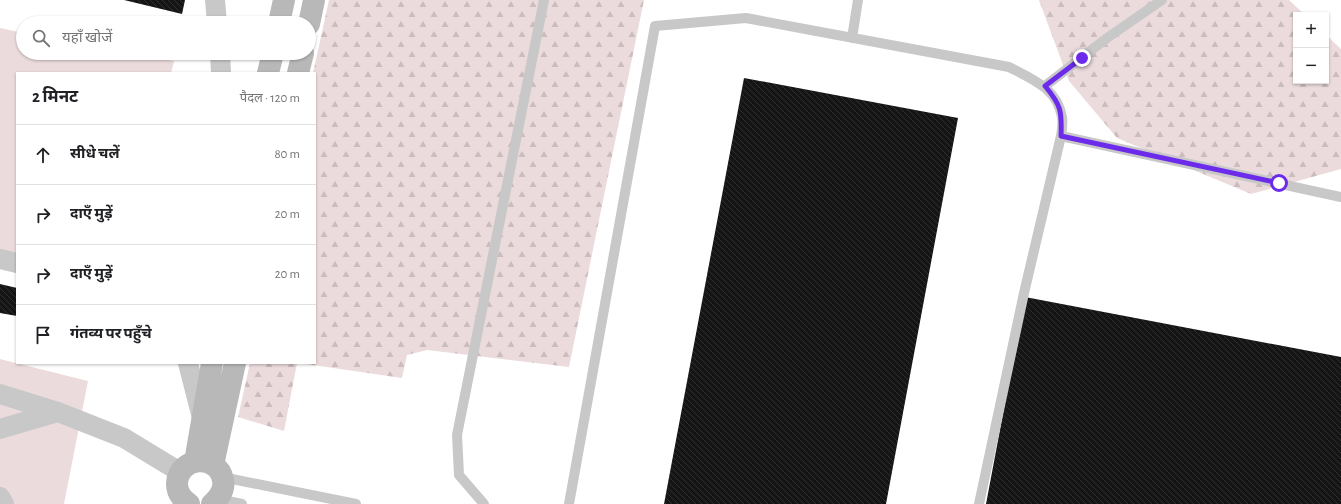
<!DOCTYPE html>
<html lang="hi">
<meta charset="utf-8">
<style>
:root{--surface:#fff;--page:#f6f6f6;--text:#202124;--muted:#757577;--line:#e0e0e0}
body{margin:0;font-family:"Alegreya Sans","Noto Sans Devanagari",sans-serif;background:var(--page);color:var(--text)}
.controls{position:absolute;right:12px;top:12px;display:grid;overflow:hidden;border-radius:0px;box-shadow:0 1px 3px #0004}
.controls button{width:36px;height:36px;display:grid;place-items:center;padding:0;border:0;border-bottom:1px solid var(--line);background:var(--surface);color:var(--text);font:20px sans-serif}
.stop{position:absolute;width:12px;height:12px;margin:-9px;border:3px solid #6c2bea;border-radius:50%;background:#fff}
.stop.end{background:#6c2bea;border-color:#fff;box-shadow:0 1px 4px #0008}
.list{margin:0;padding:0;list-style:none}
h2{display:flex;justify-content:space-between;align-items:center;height:52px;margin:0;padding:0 16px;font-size:17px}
h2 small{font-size:13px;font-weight:400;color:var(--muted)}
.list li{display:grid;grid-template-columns:26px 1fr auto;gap:12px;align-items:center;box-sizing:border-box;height:60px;padding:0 16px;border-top:1px solid var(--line)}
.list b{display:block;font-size:15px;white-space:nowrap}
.list em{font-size:13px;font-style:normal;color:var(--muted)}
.icon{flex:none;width:22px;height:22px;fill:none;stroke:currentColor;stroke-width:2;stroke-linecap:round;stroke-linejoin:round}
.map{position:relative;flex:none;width:1341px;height:504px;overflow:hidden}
.search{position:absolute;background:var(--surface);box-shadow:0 1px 3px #0004;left:16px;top:16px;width:300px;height:44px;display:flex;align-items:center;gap:10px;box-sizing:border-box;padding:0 14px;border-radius:22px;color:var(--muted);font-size:15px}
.panel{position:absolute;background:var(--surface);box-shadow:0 1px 3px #0004;left:16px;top:72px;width:300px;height:292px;border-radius:0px}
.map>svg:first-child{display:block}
.grass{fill:#ecdbdd}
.forest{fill:url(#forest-firs)}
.building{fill:url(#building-back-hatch)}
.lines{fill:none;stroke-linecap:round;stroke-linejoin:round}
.lane{stroke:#c8c8c8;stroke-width:10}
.street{stroke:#c8c8c8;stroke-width:20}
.secondary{stroke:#b8b8b8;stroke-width:22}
.route{stroke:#6c2bea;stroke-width:5}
</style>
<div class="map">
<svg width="1341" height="504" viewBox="0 0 1341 504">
<defs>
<pattern id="forest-firs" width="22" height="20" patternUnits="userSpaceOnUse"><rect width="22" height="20" fill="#ecdbdd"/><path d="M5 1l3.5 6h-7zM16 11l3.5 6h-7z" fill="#cbbcbe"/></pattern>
<pattern id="building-back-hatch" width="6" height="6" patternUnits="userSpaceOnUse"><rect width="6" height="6" fill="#151515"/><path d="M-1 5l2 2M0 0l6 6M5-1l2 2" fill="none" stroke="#2f2f2f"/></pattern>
</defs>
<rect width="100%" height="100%" fill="#fff"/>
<path class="grass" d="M0 28 23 33V53H131L174 61 171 73H17V256L0 252Z
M0 359 88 381 64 504H0Z"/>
<path class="forest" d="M329 0H644L569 367 427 350 407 355 402 378 299 363H315V73H313Z
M1039 0H1289L1305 15H1296V81H1326V35L1341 49V169L1251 194 1117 138 1069 81Z
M250 363H297L284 431 238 417Z"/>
<path class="building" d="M124 0H185L182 14Z
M744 78 958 118 886 504H664Z
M0 284 17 288V316L0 313Z
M1025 297 1341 357V504H986Z"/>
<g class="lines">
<path class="lane" d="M852 38 858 0
M1045 86 1107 38 1162 0
M1061 136 1341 197
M222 477 356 504
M218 499 242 504
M484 504 459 475 457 435 544 0
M569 504 655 26 746 18 1009 67C1032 79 1057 88 1062 117 1063 122 1062 130 1061 136L1024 293 979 504"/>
<path class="street" d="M215 0 217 23
M220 53 221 73
M0 259 17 263
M188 363 202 418
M0 394 58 412 124 438 180 472
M0 429 58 412
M0 497 4 504"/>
<path class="secondary" d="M279 23 284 0
M309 24 314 0
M268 73 273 53
M298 73 303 53
M195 462 212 363
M213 465 235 363
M189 504C182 499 177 493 177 484 178 456 218 453 223 480 225 490 219 498 212 504"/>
</g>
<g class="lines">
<path class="route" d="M1082 58 1045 86C1061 105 1062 111 1061 136L1279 183"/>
</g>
</svg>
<div class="controls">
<button>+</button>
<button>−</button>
</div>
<div class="stop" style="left:1279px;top:183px"></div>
<div class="stop end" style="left:1082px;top:58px"></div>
<div class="search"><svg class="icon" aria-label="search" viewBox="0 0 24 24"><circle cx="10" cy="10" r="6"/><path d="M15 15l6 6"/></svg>यहाँ खोजें</div>
<section class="panel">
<h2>2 मिनट<small>पैदल · 120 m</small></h2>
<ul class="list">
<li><svg class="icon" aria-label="ahead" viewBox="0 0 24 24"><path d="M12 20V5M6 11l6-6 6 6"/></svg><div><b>सीधे चलें</b></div><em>80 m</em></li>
<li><svg class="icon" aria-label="right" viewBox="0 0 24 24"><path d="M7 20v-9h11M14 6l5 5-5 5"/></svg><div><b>दाएँ मुड़ें</b></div><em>20 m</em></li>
<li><svg class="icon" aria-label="right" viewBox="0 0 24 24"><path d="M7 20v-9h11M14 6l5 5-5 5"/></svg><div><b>दाएँ मुड़ें</b></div><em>20 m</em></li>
<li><svg class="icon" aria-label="arrive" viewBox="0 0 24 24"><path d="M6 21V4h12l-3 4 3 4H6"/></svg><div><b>गंतव्य पर पहुँचे</b></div></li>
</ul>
</section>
</div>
